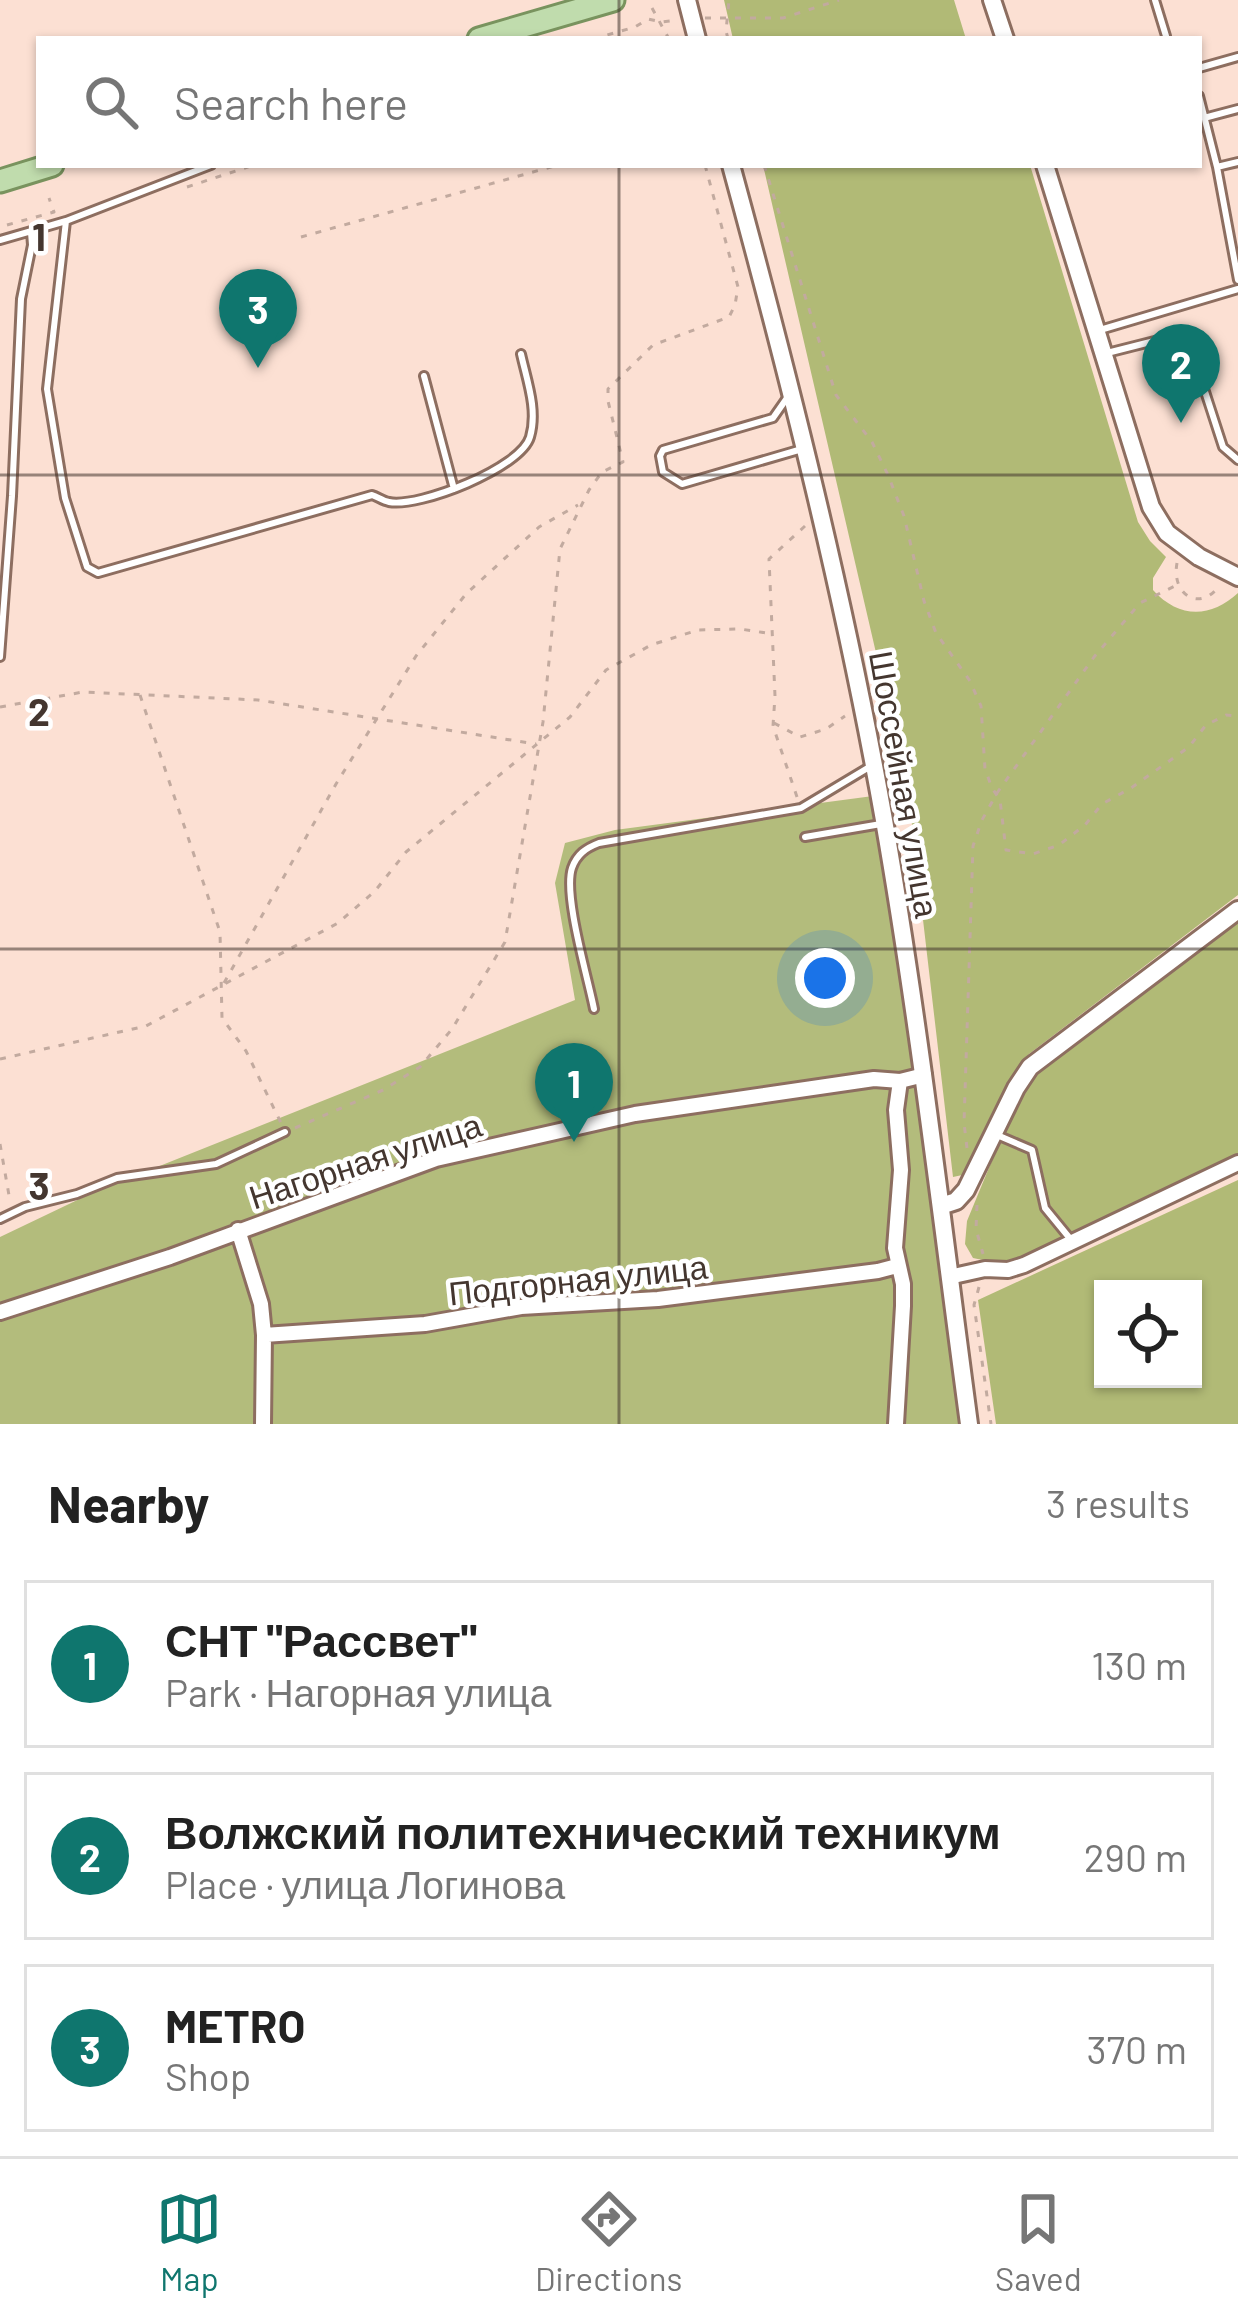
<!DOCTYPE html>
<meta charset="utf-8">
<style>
:root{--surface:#fff;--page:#f6f6f6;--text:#222;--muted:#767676;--line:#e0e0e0;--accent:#0f766e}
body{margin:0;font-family:Barlow,sans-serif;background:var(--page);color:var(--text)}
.controls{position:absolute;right:36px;bottom:36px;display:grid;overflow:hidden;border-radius:0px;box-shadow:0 3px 9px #0004}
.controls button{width:108px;height:108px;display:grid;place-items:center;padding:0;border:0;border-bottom:3px solid var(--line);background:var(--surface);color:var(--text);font:60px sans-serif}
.you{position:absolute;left:825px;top:978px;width:42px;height:42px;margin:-30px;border:9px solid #fff;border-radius:50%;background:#1a73e8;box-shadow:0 0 0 18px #1a73e833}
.badge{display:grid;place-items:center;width:78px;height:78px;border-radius:50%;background:var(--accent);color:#fff;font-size:39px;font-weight:700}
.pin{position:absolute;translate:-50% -99px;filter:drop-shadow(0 3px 6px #0008)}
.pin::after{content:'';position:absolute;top:63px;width:42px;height:36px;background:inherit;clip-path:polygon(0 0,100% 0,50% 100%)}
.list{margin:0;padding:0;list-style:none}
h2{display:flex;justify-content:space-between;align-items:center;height:156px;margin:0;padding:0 48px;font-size:51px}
h2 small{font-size:39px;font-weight:400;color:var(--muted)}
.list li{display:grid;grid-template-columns:78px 1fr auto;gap:36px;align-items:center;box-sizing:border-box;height:168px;margin:0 24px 24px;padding:0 24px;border:3px solid var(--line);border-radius:0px}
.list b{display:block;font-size:45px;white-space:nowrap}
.list p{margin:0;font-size:39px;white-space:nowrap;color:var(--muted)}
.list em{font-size:39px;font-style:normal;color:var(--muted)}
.icon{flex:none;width:66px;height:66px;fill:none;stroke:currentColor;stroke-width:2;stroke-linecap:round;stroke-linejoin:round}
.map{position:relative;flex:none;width:1238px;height:1424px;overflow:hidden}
.search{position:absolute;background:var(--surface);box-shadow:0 3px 9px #0004;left:36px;right:36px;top:36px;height:132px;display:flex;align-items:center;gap:30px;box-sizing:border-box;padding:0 42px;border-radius:0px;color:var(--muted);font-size:45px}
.sheet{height:732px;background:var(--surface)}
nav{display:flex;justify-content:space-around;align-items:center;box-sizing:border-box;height:168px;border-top:3px solid var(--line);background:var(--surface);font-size:33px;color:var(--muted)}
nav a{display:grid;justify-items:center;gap:6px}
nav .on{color:var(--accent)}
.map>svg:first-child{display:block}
.green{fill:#b3bc7c}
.forest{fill:#b1ba76;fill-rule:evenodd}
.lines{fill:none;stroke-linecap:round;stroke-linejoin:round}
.service-casing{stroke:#8d6e60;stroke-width:12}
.minor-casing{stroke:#8d6e60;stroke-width:20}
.tertiary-casing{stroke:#8d6e60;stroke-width:22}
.primary-casing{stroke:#79935e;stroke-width:27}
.path{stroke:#c2aa9f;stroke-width:3;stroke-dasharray:6 9;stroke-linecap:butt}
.service{stroke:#fff;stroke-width:6}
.minor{stroke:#fff;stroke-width:14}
.tertiary{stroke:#fff;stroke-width:16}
.primary{stroke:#c0dcad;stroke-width:21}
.grid{fill:none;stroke:#44362f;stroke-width:3;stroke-opacity:0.55}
.labels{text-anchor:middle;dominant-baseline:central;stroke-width:9;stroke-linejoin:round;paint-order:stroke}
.street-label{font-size:33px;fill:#44362f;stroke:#fff}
.grid-label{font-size:39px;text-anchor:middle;font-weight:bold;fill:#44362f;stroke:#fff;stroke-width:9;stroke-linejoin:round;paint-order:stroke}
</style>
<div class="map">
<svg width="1238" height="1424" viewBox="0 0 1238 1424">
<rect width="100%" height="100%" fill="#fce0d3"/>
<path class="green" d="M873 796 920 1090 966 1424H0V1237L92 1193 575 1000 555 883 565 843 615 830Z"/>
<path class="forest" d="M724 0H954L966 39H733Z
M763 165H1030L1138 522 1150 541 1166 557 1153 578V590C1179 619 1211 618 1238 593V895L1029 1054 967 1174 953 1177 908 791Z
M1238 920V1156L1024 1256 1002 1264 973 1258 965 1244 967 1221 1012 1112 1034 1076 1137 994Z
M1238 1180V1424H996L978 1300ZM1193 1289V1379H1103V1289Z"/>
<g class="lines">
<g class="service-casing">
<path id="service" d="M1155 0 1166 36
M1199 68 1238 57
M1199 96 1217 167 1238 280
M1204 118 1238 109
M1217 167 1238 162
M66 221 47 389 65 498 87 567 98 573 372 495C378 497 383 501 389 502 419 508 521 468 530 437 538 410 527 381 521 354
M0 240 66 221 211 165
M1100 330 1238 289
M1107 353 1186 333 1223 447 1238 460
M424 376 454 489
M787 398 773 418 663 450 660 456 663 472 682 484 802 449
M0 657 12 496 21 299 32 245 31 232
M805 837 881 824
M594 1009C588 978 563 895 572 868 577 854 586 848 599 843L801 808 871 766
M997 1135 1032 1150 1045 1208 1072 1241
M0 1219 25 1207 77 1194 117 1178 216 1164 285 1132"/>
</g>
<g class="minor-casing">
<path id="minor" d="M238 1230 261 1304 264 1335 263 1424
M949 1277 985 1269 1008 1270 1024 1265 1238 1163
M0 1312 170 1257 436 1159 635 1114 874 1079 900 1081 924 1075
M264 1335 425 1324 521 1307 658 1299 878 1271 897 1266
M896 1424 903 1306V1284L895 1248 901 1170 896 1110 900 1081"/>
</g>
<g class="tertiary-casing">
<path id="tertiary" d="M687 0 697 39
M992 0 1005 39
M731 165C790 381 845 600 884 820 919 1021 942 1223 969 1424
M1045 165 1151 507 1167 533 1199 557 1238 577
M941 1206 956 1201 966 1190 1016 1088 1030 1067 1238 910"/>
</g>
<g class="primary-casing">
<path id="primary" d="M479 39 613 0
M0 181 52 165"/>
</g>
<path class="path" d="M652 8 669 39
M705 18H783L839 0
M593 39 635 27 648 19 661 22 678 20
M728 39 726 31 729 0
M764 165 836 395 872 442 888 475 904 516 924 601 936 633 970 681 981 706 985 769 992 788 1000 800 1006 850 1033 854 1059 845 1085 825 1102 804 1131 788 1189 747 1206 725 1226 715 1238 716
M187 187 254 165
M7 225 54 212 49 198
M301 237 558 165
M1177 563C1171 595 1200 613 1220 585
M140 695 220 932 222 1018 246 1051 281 1123
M0 707 83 692 258 700 536 744
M774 723 800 737 826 729 845 716
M797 797 773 726 775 696 769 559 805 526
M224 983 336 784 416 656 466 594 539 527 578 505
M0 1059 146 1026 338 923 375 891 406 852 570 717 606 670 651 645 698 630 740 629 773 634
M295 1128 383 1090 420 1067 452 1029 505 942 543 722 560 549 589 490 602 472 623 462 608 401V389L653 345 729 317 735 305 738 287 705 165
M0 1144 10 1201
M967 1148 964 1123 973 846 982 820 997 793 1094 657 1140 603 1177 585
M977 1205 976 1229 983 1254
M979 1287 974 1305 991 1424"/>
<use href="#service" class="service"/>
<use href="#minor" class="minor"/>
<use href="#tertiary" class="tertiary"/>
<use href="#primary" class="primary"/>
</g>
<path class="grid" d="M619 0V39M619 165V1424M0 475H1238M0 949H1238"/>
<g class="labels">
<g class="street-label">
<text transform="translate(905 784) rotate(80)">Шоссейная улица</text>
<text transform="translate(365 1160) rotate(-18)">Нагорная улица</text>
<text transform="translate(578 1279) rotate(-6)">Подгорная улица</text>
</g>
</g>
<g class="grid-label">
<text x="39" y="251">1</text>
<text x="39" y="726">2</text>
<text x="39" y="1200">3</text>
</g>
</svg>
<div class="controls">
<button><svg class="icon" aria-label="locate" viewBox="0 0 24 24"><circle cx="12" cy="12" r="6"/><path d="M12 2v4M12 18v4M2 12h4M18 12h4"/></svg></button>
</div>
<div class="you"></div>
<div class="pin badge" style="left:574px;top:1142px">1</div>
<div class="pin badge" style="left:1181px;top:423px">2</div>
<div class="pin badge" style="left:258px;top:368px">3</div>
<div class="search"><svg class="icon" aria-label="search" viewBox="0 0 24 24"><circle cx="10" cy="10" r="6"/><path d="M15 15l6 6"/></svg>Search here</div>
</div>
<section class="sheet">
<h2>Nearby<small>3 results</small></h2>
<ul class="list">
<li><span class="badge">1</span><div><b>СНТ &quot;Рассвет&quot;</b><p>Park · Нагорная улица</p></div><em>130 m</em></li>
<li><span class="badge">2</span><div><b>Волжский политехнический техникум</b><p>Place · улица Логинова</p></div><em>290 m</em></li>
<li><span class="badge">3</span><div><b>METRO</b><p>Shop</p></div><em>370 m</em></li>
</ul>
</section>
<nav>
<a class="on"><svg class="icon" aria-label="map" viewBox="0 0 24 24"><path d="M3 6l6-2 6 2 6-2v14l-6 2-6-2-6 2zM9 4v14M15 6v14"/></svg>Map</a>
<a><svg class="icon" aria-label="directions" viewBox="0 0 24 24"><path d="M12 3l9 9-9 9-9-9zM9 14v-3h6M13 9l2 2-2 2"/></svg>Directions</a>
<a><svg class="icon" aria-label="saved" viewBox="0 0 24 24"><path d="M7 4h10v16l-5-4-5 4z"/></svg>Saved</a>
</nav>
